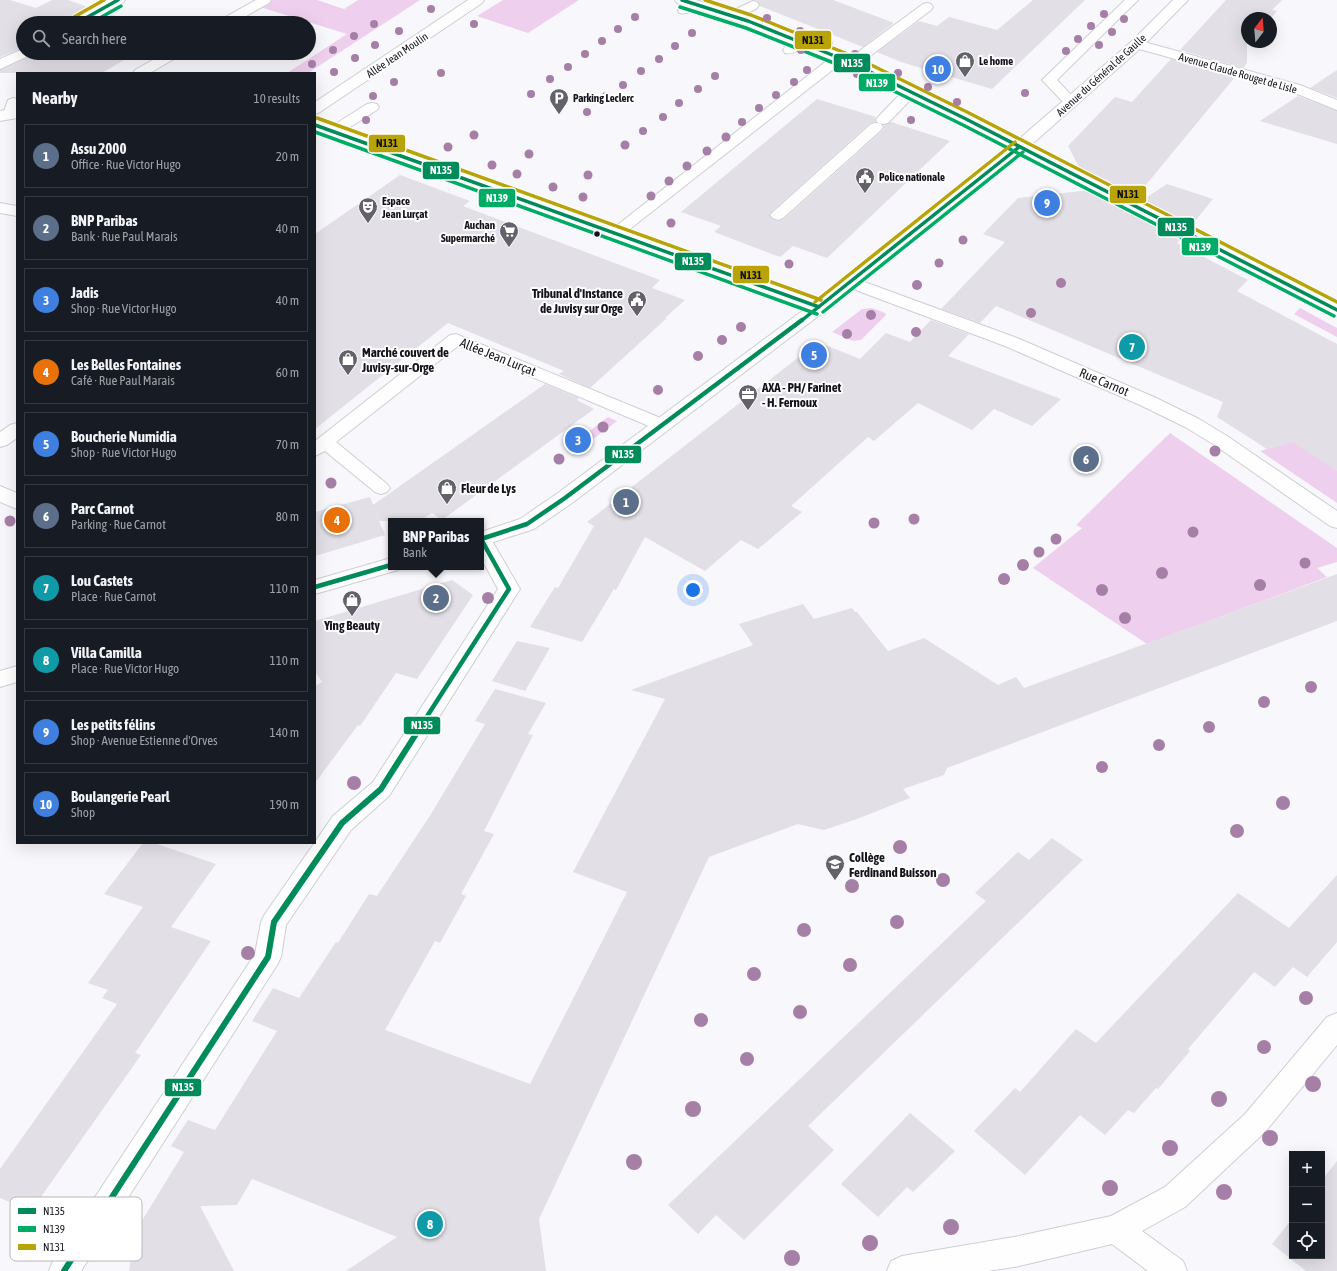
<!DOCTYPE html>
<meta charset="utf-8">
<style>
:root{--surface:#171b24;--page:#20242c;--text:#f1f3f6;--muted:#9ea1a6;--line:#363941;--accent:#b1b2b7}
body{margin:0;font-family:"Asap Condensed",sans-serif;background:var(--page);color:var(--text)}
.controls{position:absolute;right:12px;bottom:12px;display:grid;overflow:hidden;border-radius:0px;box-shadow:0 4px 16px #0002}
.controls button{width:36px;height:36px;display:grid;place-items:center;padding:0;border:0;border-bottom:1px solid var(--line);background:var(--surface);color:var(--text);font:20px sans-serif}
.compass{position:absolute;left:1241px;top:12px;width:36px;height:36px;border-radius:50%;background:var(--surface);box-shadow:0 4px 16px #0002;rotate:16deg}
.you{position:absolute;left:693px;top:590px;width:14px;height:14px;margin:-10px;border:3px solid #fff;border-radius:50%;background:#1a73e8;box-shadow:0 0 0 6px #1a73e833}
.badge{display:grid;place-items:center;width:26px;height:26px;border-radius:50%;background:var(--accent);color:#fff;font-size:13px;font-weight:700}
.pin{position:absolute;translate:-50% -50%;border:2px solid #fff;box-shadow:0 1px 4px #0006}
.popup{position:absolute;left:388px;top:518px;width:96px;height:52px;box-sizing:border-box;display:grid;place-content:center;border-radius:0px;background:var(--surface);filter:drop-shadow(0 1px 3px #0005);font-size:13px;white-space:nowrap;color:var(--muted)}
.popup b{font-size:15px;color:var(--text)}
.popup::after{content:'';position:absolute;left:50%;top:100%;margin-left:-8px;border:8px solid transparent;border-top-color:var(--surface)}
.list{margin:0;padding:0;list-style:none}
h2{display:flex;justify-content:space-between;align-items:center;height:52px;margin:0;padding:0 16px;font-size:17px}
h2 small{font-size:13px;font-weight:400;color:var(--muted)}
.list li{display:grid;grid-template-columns:26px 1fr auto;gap:12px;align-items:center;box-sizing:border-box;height:64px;margin:0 8px 8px;padding:0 8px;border:1px solid var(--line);border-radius:0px}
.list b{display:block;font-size:15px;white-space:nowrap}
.list p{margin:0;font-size:13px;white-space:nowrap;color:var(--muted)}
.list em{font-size:13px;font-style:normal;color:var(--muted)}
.icon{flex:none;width:22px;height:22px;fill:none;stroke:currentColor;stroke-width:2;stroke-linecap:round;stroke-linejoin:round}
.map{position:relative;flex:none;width:1337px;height:1271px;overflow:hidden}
.search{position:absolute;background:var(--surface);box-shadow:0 4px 16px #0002;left:16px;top:16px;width:300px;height:44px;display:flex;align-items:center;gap:10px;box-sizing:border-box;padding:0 14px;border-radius:22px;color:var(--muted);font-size:15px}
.panel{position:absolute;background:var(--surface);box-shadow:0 4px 16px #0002;left:16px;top:72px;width:300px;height:772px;border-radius:0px}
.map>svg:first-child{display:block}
.green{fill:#eed0ee}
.building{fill:#e2dfe7}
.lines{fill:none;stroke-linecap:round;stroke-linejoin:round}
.lane-casing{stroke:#cfced5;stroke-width:2}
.street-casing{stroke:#cfced5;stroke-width:2}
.secondary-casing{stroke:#cfced5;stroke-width:2}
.lane{fill:#fefeff;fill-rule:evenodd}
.street{fill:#fefeff;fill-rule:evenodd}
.secondary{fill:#fefeff;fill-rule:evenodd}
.bus-1-far2-casing{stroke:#fff;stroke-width:5.5}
.bus-1-far1-casing{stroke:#fff;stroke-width:8}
.bus-1-casing{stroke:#fff;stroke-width:9}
.bus-2-casing{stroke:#fff;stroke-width:5.5}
.bus-3-casing{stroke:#fff;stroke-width:5.5}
.bus-1-far2{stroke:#008b5a;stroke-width:3.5}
.bus-1-far1{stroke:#008b5a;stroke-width:4.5}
.bus-1{stroke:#008b5a;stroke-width:6}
.bus-2{stroke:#00ab66;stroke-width:3.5}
.bus-3{stroke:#b8a408;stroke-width:3.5}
.tree{fill:#a67fa7}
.bus-dot{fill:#14121b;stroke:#fff;stroke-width:1.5}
.labels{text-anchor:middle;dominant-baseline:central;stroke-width:4;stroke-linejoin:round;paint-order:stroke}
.far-street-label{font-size:11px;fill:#14121b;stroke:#fff}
.far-poi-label{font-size:11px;font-weight:bold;fill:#14121b;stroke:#fff;text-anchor:start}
.poi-label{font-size:13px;font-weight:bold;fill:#14121b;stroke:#fff;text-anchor:start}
.street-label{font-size:13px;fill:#14121b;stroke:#fff}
.key{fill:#fff;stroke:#b8b8bb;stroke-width:1}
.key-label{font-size:11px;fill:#14121b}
.line-badge{stroke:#fff;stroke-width:1.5}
.badge-label{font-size:11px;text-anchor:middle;font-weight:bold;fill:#fff}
.pale-badge-label{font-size:11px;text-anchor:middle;font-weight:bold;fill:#111}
</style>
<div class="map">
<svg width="1337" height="1271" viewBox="0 0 1337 1271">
<rect width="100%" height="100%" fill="#f7f7fc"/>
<path class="green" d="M273 0H317L344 9 358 0H420L308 73H287L347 34 260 7Z
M503 0H579L528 33 477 16Z
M872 308 885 313 886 315 861 340 853 341 832 332 862 309Z
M1300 308 1337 328V337L1294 314Z
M608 417 617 421 576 452 568 447Z
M1337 429V503L1260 451Z
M1170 433 1337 548V562L1317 568 1327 577 1147 644 1033 568 1082 528 1076 525Z"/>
<path class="building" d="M0 0H10L36 8 52 0H68L91 8 71 19 69 23H23V48L0 57Z
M755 0H833L894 23 863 47 760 6 758 1Z
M1033 0H1085L992 89 901 62 877 52 919 21 937 26 949 17 997 30Z
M1226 0H1282L1272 10 1277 11 1271 18H1247V42H1249L1247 44V63L1243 68 1180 50Z
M107 13 136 23H90Z
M31 53H136L102 73H0V70L29 57Z
M1171 59 1235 77 1135 198 1081 171 1068 146 1115 97 1132 102Z
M1337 70V98L1310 88Z
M1298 96 1337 111V144L1260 121Z
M817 99 876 117 875 122 870 123 769 214 772 219 777 221 784 219 882 131 884 128V125L891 122 950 141 827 258 793 246 780 257 714 232 721 226 681 212Z
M400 175 470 201 463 206 660 280 652 288 685 300 665 318H667L590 388 559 374 564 371 448 323 315 429V234Z
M1167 184 1213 199 1191 226 1141 201Z
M1090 190 1126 209 1122 214 1128 210 1181 238 1177 243 1248 280 1237 291 1337 344V471L1293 442 1267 449 1217 417 1223 402 996 306 980 323 941 309 1005 242 983 234 1018 198Z
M931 320 969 334 948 356 1061 399 1032 426 994 409 972 430 918 403 874 441 868 437 791 506 802 512 758 549 741 540 705 571 645 537 616 590 614 589 582 642 530 627 555 587 558 588 594 526 587 522 818 342 860 359 886 333 910 342Z
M545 384 579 398 577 400 594 409 442 520 432 513 419 521H379L385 535 315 556V512L370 497 373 505Z
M1337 574V621L947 768 944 775 903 789 910 798 857 819 824 830 798 824 709 857 539 1219 546 1271H346L397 1237 252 1179 237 1205 200 1206 234 1271H129L135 1232 184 1152 171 1146 188 1120 215 1130 277 1031 252 1021 273 988 299 998 336 942 338 943 369 894 377 896 431 814 485 724 475 721 495 689 546 703 528 734 533 735 484 831 494 834 461 894 466 896 440 943 435 941 385 1030 530 1084 627 892 573 872 665 699 631 690 753 645 739 624 803 604 814 619 852 608 855 612H857L888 651 924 638 998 685 1016 677 1024 688Z
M452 580 473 595 417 679 396 673 360 726 358 725 315 783V686L322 682 315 671V621Z
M517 641 550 648 525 691 492 681Z
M1052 838 1083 860 808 1126 834 1150 744 1240 716 1215 698 1234 668 1205 986 901 975 893 1018 852 1029 860Z
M143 843H154L216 864 171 927 211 941 135 1053 141 1055 31 1211 0 1198V1169L117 1004 102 998 108 990 88 983 143 907 104 894Z
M1337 875V942L1307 977 1293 967 1275 987 1254 972 1188 1049 1190 1051 1158 1089 1156 1088 1134 1113 1128 1110 1105 1135 1080 1115 1025 1175 974 1131 1015 1088 1020 1092 1076 1029 1096 1043 1238 893 1289 928Z
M910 1113 955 1151 913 1192 907 1187 878 1217 841 1184Z
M1337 1161V1271H1306L1272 1244 1292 1219V1256H1322V1180Z"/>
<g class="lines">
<g class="lane-casing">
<path id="lane" d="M256 0H271L269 3 234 23H219L220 20Z
M693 0 697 1 699 4C695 10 687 15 679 13L678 10 689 1Z
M1125 0H1138L1057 80 1078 102 1076 105 1071 106 1066 105 1042 80Z
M753 1 757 2 759 5 757 8 737 19H727L726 16 727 13Z
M927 3 931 4 933 7 931 10 857 66H847L845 63 847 60 923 4Z
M800 38 805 39 807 42C801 49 794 55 785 53L783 50C787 44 794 40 800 38Z
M165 53H181L179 56 150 73H133L135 70Z
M839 54 844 55 846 58 844 61 621 236 616 238 611 236 608 233 611 230 834 55Z
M910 88 915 89 917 92 915 95 888 123 883 124 878 123 876 120 878 117 905 89Z
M372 103 377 104 379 107 377 110 339 134 334 135 329 134 327 131 329 128 367 104Z
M876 123 881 124 883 127 881 130 783 218 778 220 773 218 770 215 773 212 871 124Z
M456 334 668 421 671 425 668 429 662 431 656 429 458 346 336 442 387 484 390 488 387 492 381 494 375 492 325 451 315 456V441L450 335Z"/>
</g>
<g class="street-casing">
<path id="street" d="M468 0H484L482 3 320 112 315 114V102Z
M1137 40 1300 85 1337 100V110L1290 91 1132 47 1130 44 1132 41Z
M13 98 17 99V116L11 119 6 117 3 114 8 100Z
M0 203 17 206V216L0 213Z
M851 277 1017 338 1154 397 1199 419 1227 436 1337 511V528L1330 526 1213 444 1185 427 1140 405 1005 346 845 286 842 282 845 278Z
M819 302 825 303 828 307 825 311 572 503 534 529 481 546V532L520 519 558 493 813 303Z
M17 423V438L7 445 0 447V432L10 425Z
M0 486 17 493V509L0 502Z
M391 558V567H400L398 570 315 594V580Z
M17 666V682L0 687V671Z
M1337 1013V1045L1265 1132 1185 1207 1142 1231 1183 1261 1187 1271H1148L1112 1244 1019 1266 988 1271H887L891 1261 902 1256 1019 1236 1111 1216 1165 1187 1245 1114 1327 1017Z"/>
</g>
<g class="secondary-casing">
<path id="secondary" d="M108 0H125L123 3 87 23H70L72 20Z
M675 0H696L753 18 857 60 1018 140 1132 41 1173 0H1188L1142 47 1030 146 1337 303V315L1331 314 1021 153 825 311 819 312 315 130V120L817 300 1009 147 847 66 743 24 677 3Z
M23 49V53H30L28 56 0 69V59Z
M17 108V118L0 121V111Z
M481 532 488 534 520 589 389 796 351 830 286 925 281 957 277 965 81 1271H49L53 1261 255 954 261 922 265 914 333 816 373 782 498 589 481 558Z"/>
</g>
<use href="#lane" class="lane"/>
<use href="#street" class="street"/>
<use href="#secondary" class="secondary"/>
<g class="bus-1-far2-casing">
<path id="bus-1-far2" d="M682 0 748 21 852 63 966 119 1337 310
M77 23 118 0
M315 125 819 307
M801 321 1019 147"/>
</g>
<g class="bus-1-far1-casing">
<path id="bus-1-far1" d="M481 539 527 524 565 498 802 320
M315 587 391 565
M415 735 509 589 481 539"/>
</g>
<g class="bus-1-casing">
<path id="bus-1" d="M64 1271 268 957 274 922 342 823 381 789 416 734"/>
</g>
<g class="bus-2-casing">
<path id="bus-2" d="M680 7 746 28 849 69 963 125 1334 316
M91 23 121 6
M315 132 817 314
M823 312 1023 152"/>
</g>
<g class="bus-3-casing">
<path id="bus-3" d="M705 0 751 15 855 57 969 113 1337 302
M74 17 104 0
M317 118 821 300
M815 302 1015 142"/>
</g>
<use href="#bus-1-far2" class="bus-1-far2"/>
<use href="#bus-1-far1" class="bus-1-far1"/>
<use href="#bus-1" class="bus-1"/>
<use href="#bus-2" class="bus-2"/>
<use href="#bus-3" class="bus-3"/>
</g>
<g class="tree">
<circle cx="431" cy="9" r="4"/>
<circle cx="1104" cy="14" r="4"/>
<circle cx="635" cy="17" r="4"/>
<circle cx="767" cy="18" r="4"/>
<circle cx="1124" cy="19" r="4"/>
<circle cx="374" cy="24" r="4"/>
<circle cx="474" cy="24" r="4"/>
<circle cx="1091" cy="26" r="4"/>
<circle cx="618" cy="29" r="4"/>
<circle cx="399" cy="31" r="4"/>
<circle cx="800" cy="31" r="4"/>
<circle cx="1112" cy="32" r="4"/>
<circle cx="692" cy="33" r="4"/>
<circle cx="354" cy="36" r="4"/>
<circle cx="1078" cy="39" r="4"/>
<circle cx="602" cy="41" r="4"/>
<circle cx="829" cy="43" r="4"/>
<circle cx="375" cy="45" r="4"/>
<circle cx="1099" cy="45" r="4"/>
<circle cx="675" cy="46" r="4"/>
<circle cx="333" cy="50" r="4"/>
<circle cx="801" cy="50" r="4"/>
<circle cx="1066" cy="51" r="4"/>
<circle cx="585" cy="54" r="4"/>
<circle cx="855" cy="54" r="4"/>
<circle cx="355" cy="58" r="4"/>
<circle cx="659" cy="59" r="4"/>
<circle cx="312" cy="64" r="4"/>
<circle cx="568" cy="67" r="4"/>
<circle cx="807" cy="70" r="4"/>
<circle cx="641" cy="71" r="4"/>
<circle cx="334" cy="72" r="4"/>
<circle cx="441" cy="73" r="4"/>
<circle cx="898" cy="73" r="4"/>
<circle cx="857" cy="74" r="4"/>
<circle cx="715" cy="76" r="4"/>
<circle cx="550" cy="79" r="4"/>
<circle cx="394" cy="82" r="4"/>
<circle cx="794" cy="82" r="4"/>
<circle cx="623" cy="85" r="4"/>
<circle cx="928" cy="87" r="4"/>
<circle cx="698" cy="89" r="4"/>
<circle cx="1025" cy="93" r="4"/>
<circle cx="531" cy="94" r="4"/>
<circle cx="776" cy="95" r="4"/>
<circle cx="373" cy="96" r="4"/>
<circle cx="606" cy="96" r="4"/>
<circle cx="957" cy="102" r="4"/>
<circle cx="679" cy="103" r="4"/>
<circle cx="759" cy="108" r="4"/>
<circle cx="587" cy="112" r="4"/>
<circle cx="663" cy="117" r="4"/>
<circle cx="366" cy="120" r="4"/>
<circle cx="911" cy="120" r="4"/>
<circle cx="742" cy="122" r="4"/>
<circle cx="643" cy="131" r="4"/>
<circle cx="474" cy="135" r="4.5"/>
<circle cx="726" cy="137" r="4.5"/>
<circle cx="625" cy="145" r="4.5"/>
<circle cx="448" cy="147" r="4.5"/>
<circle cx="707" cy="151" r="4.5"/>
<circle cx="529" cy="154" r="4.5"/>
<circle cx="492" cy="165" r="4.5"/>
<circle cx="687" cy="166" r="4.5"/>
<circle cx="517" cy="174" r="4.5"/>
<circle cx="588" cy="175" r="4.5"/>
<circle cx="669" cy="181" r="4.5"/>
<circle cx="553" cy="187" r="4.5"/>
<circle cx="651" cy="196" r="4.5"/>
<circle cx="583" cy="197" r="4.5"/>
<circle cx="671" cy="223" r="4.5"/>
<circle cx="963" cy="240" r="4.5"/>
<circle cx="939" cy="263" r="4.5"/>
<circle cx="789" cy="264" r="4.5"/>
<circle cx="1061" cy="283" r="5"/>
<circle cx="917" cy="285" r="5"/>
<circle cx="1031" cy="313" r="5"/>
<circle cx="871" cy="315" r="5"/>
<circle cx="741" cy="327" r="5"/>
<circle cx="916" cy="332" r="5"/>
<circle cx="847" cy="334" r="5"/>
<circle cx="722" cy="340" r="5"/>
<circle cx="698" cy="356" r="5"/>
<circle cx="658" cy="390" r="5"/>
<circle cx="603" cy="427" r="5.5"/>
<circle cx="582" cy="443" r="5.5"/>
<circle cx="1215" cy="451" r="5.5"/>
<circle cx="559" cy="459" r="5.5"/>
<circle cx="331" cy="483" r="5.5"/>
<circle cx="914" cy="519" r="5.5"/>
<circle cx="10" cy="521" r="5.5"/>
<circle cx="874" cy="523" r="5.5"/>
<circle cx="1193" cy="532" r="5.5"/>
<circle cx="1056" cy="539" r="5.5"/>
<circle cx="1039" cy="552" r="5.5"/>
<circle cx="1305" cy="563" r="5.5"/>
<circle cx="1023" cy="565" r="6"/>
<circle cx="1162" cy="573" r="6"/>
<circle cx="1004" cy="579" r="6"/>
<circle cx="1260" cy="585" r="6"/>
<circle cx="1102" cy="590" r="6"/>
<circle cx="488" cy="598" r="6"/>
<circle cx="1125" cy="618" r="6"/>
<circle cx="1311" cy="687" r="6"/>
<circle cx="1264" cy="702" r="6"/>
<circle cx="1209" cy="727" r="6"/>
<circle cx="1159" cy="745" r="6"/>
<circle cx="1102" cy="767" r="6"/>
<circle cx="354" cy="783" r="7"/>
<circle cx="1283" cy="803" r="7"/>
<circle cx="1237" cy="831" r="7"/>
<circle cx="900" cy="847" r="7"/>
<circle cx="943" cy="880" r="7"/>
<circle cx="852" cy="886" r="7"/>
<circle cx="897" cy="922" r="7"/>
<circle cx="804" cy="930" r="7"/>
<circle cx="248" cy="953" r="7"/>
<circle cx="850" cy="965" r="7"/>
<circle cx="754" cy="974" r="7"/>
<circle cx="1306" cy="998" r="7"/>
<circle cx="800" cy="1012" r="7"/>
<circle cx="701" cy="1020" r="7"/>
<circle cx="1264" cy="1047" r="7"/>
<circle cx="747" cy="1059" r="7"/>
<circle cx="1313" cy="1084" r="8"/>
<circle cx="1219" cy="1099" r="8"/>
<circle cx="693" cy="1109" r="8"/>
<circle cx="1270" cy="1138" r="8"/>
<circle cx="1170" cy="1148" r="8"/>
<circle cx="634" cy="1162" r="8"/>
<circle cx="1110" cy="1188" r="8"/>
<circle cx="1224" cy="1192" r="8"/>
<circle cx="951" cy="1227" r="8"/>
<circle cx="870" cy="1243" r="8"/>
<circle cx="792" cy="1258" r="8"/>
</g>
<defs>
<g id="shop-pin" transform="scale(1)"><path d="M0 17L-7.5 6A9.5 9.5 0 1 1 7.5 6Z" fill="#63626a" stroke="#fff"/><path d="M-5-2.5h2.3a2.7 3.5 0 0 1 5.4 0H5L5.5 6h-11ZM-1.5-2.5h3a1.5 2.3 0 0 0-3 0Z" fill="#fff"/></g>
<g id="parking-pin" transform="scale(1)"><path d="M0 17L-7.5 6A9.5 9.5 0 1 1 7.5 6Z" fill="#63626a" stroke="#fff"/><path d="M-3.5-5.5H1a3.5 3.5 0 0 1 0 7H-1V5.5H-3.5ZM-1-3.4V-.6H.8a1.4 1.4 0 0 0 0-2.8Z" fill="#fff"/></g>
<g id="civic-pin" transform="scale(1)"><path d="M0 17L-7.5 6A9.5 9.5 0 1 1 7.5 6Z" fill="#63626a" stroke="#fff"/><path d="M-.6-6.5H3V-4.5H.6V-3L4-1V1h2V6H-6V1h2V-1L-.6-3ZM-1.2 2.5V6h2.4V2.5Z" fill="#fff"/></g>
<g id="theatre-pin" transform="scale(1)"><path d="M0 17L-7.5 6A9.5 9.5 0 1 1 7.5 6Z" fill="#63626a" stroke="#fff"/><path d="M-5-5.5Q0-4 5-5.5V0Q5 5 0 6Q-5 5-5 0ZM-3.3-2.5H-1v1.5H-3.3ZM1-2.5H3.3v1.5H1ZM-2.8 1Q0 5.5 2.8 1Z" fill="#fff"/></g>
<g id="supermarket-pin" transform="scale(1)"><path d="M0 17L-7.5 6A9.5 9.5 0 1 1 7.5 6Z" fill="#63626a" stroke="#fff"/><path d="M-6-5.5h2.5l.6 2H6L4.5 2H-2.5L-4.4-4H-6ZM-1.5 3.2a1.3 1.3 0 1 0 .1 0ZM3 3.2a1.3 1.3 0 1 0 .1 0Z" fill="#fff"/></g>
<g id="office-pin" transform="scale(1)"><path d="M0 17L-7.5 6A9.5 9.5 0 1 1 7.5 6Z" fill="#63626a" stroke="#fff"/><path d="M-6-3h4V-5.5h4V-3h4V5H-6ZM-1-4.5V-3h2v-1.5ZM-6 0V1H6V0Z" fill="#fff"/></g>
<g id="school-pin" transform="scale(1)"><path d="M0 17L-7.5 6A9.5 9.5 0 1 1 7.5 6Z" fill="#63626a" stroke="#fff"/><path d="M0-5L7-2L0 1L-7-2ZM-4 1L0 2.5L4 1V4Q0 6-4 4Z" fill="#fff"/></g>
</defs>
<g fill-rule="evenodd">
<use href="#shop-pin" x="965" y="61"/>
<use href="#parking-pin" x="559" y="98"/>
<use href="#civic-pin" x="865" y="177"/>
<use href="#theatre-pin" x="368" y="207"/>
<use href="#supermarket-pin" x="509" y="231"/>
<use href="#civic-pin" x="637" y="300"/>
<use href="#shop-pin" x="348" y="359"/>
<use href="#office-pin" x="748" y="394"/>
<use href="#shop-pin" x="447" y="488"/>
<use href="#shop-pin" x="352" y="600"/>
<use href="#school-pin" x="835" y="864"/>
</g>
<circle class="bus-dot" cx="597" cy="234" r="3.5"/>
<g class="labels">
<g class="far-street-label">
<text transform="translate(397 55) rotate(-34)">Allée Jean Moulin</text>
<text transform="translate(1238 73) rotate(16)">Avenue Claude Rouget de Lisle</text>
<text transform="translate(1101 75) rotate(-42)">Avenue du Général de Gaulle</text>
</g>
<g class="far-poi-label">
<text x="979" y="61">Le home</text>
<text x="573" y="98">Parking Leclerc</text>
<text x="879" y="177">Police nationale</text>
<text x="382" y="201">Espace<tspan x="382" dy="13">Jean Lurçat</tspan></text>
<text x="495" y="225" text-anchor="end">Auchan<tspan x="495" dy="13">Supermarché</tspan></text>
</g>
<g class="poi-label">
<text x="623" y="293" text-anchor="end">Tribunal d'Instance<tspan x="623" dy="15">de Juvisy sur Orge</tspan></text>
<text x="362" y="352">Marché couvert de<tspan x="362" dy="15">Juvisy-sur-Orge</tspan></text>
<text x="762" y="387">AXA - PH/ Farinet<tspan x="762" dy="15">- H. Fernoux</tspan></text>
<text x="461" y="488">Fleur de Lys</text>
<text x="352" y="625" text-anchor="middle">Ying Beauty</text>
<text x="849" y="857">Collège<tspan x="849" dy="15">Ferdinand Buisson</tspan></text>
</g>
<g class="street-label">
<text transform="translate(498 357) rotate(22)">Allée Jean Lurçat</text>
<text transform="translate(1104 382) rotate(23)">Rue Carnot</text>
</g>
</g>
<rect x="10" y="1197" width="132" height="64" rx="6" class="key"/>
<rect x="18" y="1208" width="18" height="6" fill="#008b5a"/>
<rect x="18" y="1226" width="18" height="6" fill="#00ab66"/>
<rect x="18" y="1244" width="18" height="6" fill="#b8a408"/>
<g class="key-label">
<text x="43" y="1215">N135</text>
<text x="43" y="1233">N139</text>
<text x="43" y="1251">N131</text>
</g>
<g class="line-badge">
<rect x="794" y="30" width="38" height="20" rx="4" fill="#b8a408"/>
<rect x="833" y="53" width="38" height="20" rx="4" fill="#008b5a"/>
<rect x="858" y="73" width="38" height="19" rx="4" fill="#00ab66"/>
<rect x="368" y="134" width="38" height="19" rx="4" fill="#b8a408"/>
<rect x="422" y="161" width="38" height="19" rx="4" fill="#008b5a"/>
<rect x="1109" y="185" width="38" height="19" rx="4" fill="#b8a408"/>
<rect x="478" y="188" width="38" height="20" rx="4" fill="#00ab66"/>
<rect x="1157" y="217" width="38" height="20" rx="4" fill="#008b5a"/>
<rect x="1181" y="237" width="38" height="19" rx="4" fill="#00ab66"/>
<rect x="674" y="252" width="38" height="19" rx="4" fill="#008b5a"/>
<rect x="732" y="265" width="38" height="19" rx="4" fill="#b8a408"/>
<rect x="604" y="445" width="38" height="19" rx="4" fill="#008b5a"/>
<rect x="403" y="716" width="38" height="19" rx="4" fill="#008b5a"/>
<rect x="164" y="1078" width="38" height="19" rx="4" fill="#008b5a"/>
</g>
<g class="badge-label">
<text x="852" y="67">N135</text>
<text x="877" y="87">N139</text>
<text x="441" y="174">N135</text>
<text x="497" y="202">N139</text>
<text x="1176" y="231">N135</text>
<text x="1200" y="251">N139</text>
<text x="693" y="265">N135</text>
<text x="623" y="458">N135</text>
<text x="422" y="729">N135</text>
<text x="183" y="1091">N135</text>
</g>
<g class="pale-badge-label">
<text x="813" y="44">N131</text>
<text x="387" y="147">N131</text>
<text x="1128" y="198">N131</text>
<text x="751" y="279">N131</text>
</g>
</svg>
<div class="controls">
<button>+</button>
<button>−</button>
<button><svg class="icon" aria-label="locate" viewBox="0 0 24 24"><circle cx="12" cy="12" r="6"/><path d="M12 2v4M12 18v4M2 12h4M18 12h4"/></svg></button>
</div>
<svg class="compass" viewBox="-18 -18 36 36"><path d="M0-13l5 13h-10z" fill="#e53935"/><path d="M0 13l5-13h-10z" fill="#9ea1a6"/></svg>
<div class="you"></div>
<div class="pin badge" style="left:626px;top:502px;background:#5c6f8a">1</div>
<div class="pin badge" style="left:436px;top:598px;background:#5c6f8a">2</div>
<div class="popup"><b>BNP Paribas</b>Bank</div>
<div class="pin badge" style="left:578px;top:440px;background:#3f7fe0">3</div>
<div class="pin badge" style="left:337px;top:520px;background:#e8710a">4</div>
<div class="pin badge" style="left:814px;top:355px;background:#3f7fe0">5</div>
<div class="pin badge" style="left:1086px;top:459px;background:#5c6f8a">6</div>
<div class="pin badge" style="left:1132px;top:347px;background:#0f9aa8">7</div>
<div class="pin badge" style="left:430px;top:1224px;background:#0f9aa8">8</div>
<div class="pin badge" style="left:1047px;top:203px;background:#3f7fe0">9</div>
<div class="pin badge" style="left:938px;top:69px;background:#3f7fe0">10</div>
<div class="search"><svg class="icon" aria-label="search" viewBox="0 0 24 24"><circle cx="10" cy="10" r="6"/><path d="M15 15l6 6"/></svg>Search here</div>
<section class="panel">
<h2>Nearby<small>10 results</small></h2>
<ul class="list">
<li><span class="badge" style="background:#5c6f8a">1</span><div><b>Assu 2000</b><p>Office · Rue Victor Hugo</p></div><em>20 m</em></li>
<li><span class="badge" style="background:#5c6f8a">2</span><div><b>BNP Paribas</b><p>Bank · Rue Paul Marais</p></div><em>40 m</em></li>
<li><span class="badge" style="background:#3f7fe0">3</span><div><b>Jadis</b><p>Shop · Rue Victor Hugo</p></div><em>40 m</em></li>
<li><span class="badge" style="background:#e8710a">4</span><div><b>Les Belles Fontaines</b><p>Café · Rue Paul Marais</p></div><em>60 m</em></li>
<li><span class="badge" style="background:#3f7fe0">5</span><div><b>Boucherie Numidia</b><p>Shop · Rue Victor Hugo</p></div><em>70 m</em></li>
<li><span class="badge" style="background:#5c6f8a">6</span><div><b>Parc Carnot</b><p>Parking · Rue Carnot</p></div><em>80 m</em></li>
<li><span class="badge" style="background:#0f9aa8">7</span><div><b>Lou Castets</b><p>Place · Rue Carnot</p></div><em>110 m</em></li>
<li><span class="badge" style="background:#0f9aa8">8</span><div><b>Villa Camilla</b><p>Place · Rue Victor Hugo</p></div><em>110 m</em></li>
<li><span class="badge" style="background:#3f7fe0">9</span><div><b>Les petits félins</b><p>Shop · Avenue Estienne d'Orves</p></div><em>140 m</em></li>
<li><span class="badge" style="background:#3f7fe0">10</span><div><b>Boulangerie Pearl</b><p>Shop</p></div><em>190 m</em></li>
</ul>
</section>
</div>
